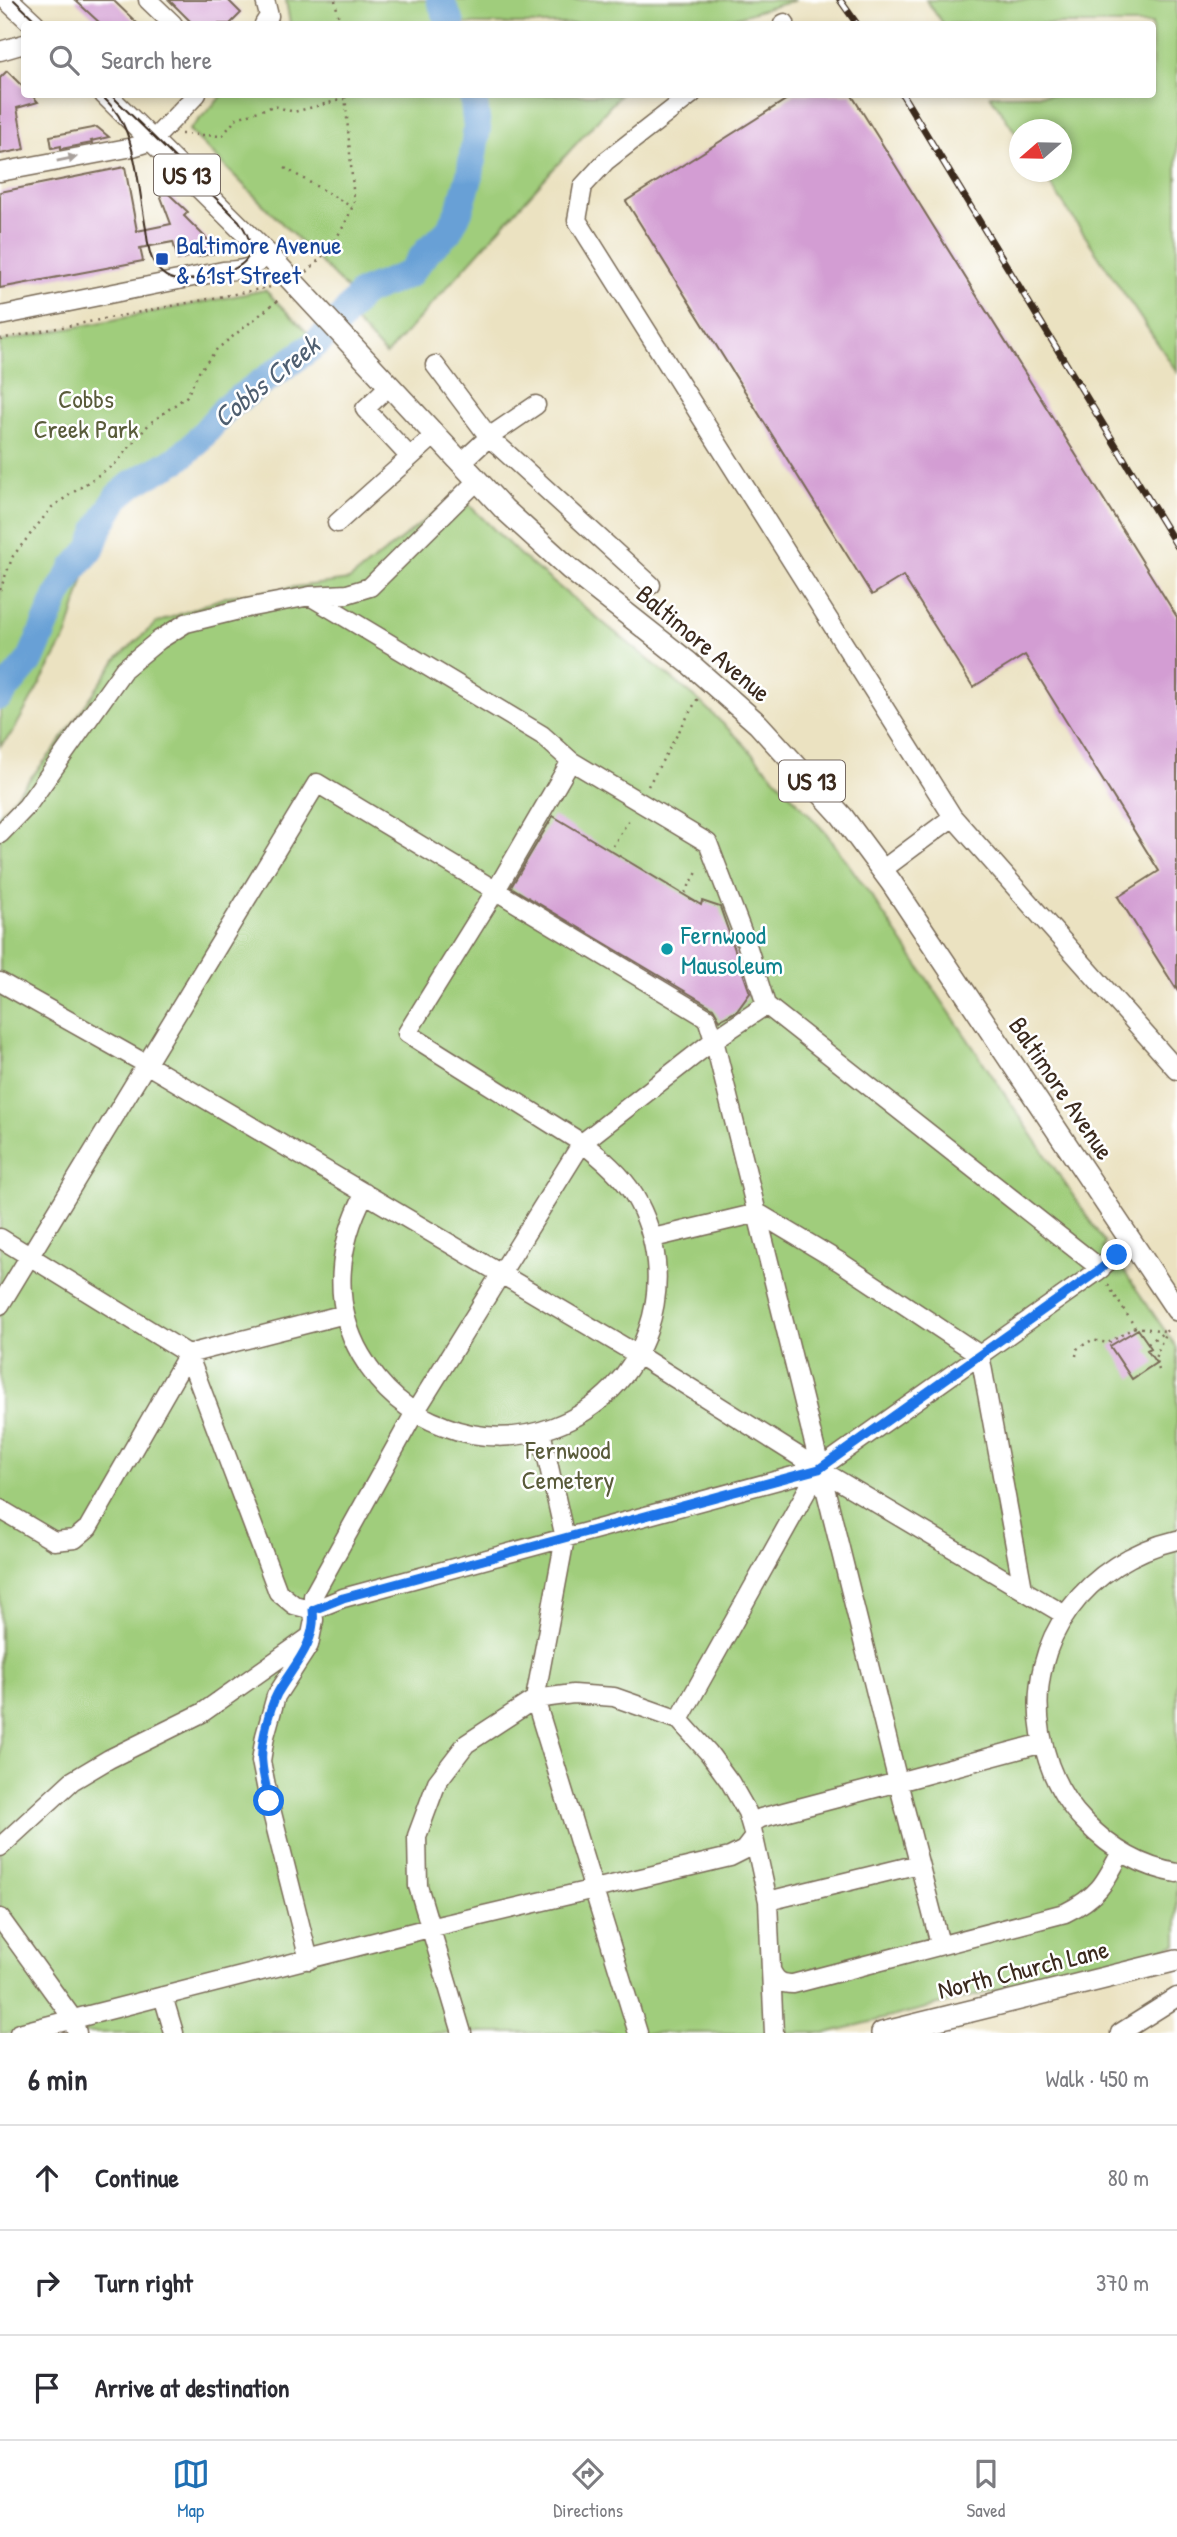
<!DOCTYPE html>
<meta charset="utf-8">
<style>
:root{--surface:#fff;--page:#f2f2f3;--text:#2b2b33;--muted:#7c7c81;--line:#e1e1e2;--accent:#1f6fb2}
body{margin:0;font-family:"Patrick Hand",sans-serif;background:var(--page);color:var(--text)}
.compass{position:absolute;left:1009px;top:119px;width:63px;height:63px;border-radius:50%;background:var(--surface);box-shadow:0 4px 10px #0003;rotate:250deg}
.stop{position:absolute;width:21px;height:21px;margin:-16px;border:5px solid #1a73e8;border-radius:50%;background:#fff}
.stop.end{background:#1a73e8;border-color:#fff;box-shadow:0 2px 7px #0008}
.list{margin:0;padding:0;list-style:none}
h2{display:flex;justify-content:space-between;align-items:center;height:91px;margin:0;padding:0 28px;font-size:30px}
h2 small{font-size:23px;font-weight:400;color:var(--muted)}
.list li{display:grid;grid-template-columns:46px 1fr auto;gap:21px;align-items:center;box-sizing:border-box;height:105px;padding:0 28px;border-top:2px solid var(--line)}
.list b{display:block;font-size:26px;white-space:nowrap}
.list em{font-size:23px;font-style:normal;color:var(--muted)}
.icon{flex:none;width:38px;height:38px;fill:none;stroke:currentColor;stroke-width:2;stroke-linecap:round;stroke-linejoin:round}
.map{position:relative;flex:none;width:1177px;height:2033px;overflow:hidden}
.search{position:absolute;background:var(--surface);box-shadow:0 4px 10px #0003;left:21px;right:21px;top:21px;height:77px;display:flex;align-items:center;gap:18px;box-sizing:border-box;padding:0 24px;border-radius:7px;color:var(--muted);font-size:26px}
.sheet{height:406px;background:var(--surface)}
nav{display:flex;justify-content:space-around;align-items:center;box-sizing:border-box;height:98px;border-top:2px solid var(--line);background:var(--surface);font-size:19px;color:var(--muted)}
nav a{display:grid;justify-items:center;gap:4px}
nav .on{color:var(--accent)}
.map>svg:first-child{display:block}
.green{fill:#a0cd7b;stroke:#6e7c4c;stroke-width:2}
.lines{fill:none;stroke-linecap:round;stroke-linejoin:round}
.river{stroke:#67a0d6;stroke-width:28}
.building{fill:#d39dd3}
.minor-casing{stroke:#796a57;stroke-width:21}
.major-casing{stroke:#796a57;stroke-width:24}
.path{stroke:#796a57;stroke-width:2.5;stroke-dasharray:2 5;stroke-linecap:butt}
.minor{stroke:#fff;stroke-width:18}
.major{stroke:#fff;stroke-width:21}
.tram{stroke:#3b2a1e;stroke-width:2}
.rail-casing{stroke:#3b2a1e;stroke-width:7}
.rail{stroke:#fff;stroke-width:4.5;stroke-dasharray:13;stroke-linecap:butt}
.oneway{fill:#a79f9a}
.route{stroke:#1a73e8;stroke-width:9}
.transit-dot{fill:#1a4fb4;stroke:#fff;stroke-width:2.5}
.culture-dot{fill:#0f9aa8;stroke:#fff;stroke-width:2.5}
.labels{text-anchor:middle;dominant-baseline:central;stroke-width:5;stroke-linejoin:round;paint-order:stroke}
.shield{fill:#fff;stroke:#766a62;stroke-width:2}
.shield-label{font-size:24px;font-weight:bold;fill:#3b2a1e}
.transit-label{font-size:26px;fill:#164399;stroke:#fff;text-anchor:start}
.park-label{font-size:26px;fill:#595b3a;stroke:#fff}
.street-label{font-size:26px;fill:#3b2a1e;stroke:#fff}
.culture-label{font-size:26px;fill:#0d838f;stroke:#fff;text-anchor:start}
.water-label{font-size:28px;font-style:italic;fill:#4f5f71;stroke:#fff}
</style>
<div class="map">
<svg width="1177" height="2033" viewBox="0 0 1177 2033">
<rect width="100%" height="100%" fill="#fff"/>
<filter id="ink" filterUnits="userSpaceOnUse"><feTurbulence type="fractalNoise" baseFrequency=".0143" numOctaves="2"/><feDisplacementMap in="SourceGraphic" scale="14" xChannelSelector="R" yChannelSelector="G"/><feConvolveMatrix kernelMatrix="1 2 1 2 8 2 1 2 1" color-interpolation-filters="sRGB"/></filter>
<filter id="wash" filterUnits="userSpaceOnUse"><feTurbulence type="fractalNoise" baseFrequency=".00686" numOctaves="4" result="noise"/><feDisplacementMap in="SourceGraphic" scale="28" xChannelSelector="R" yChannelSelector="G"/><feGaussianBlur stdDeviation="1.57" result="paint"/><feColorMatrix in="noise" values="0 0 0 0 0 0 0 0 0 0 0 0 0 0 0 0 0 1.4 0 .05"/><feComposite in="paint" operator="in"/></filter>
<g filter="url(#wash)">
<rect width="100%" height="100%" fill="#ebe2c1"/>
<path class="green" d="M286 0H796L714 24H290Z
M926 0H1177V372L1042 172H1062V130H1020L1019 138 990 95 1152 94V24H943Z
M223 95V94L620 95 386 355 351 317 357 309 358 300 189 130Z
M265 290 318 343 227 407 195 444 178 459 135 482 117 497 98 530 67 635 13 732 0 746V342Z
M465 501 521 556 697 699 738 738 826 833 870 894 1105 1243 1103 1248 1117 1270H1123L1177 1348V1945L827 2033H0V814L55 749 117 659 156 623 228 596 349 580 437 511Z"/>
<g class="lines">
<path class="river" d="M440 0 451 24
M0 696 31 659 58 595 74 568 91 549 98 530 117 497 135 482 178 459 195 444 227 407 317 343 334 327 362 293 409 274 428 250 448 232 459 211 470 175 477 128 473 94"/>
</g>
<g id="blocks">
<path class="building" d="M75 0H113L138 24H101Z
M169 0H228L241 13 230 24H193Z
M7 71 24 88V94H31L38 102 17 108 25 149 0 154V78Z
M795 94H851L1177 617V990L1118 897 1159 871 1025 655 973 687 903 576 872 595 626 201Z
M97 127 109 137 91 141 92 143 61 149V146L52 148 50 136Z
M125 167 137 231 171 224 155 181 188 212 184 216 220 252 198 257 195 255 178 260 173 242 140 248 143 261 0 288V192Z
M553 816 701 905 702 901 720 907 750 993 737 1011 720 1020 713 1008 511 887Z
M1138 1329 1151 1348 1147 1350 1156 1363 1132 1379 1110 1346Z"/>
</g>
</g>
<g filter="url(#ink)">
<use href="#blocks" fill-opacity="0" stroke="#796a57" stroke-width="2"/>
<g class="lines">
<g class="minor-casing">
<path id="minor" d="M148 0 173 24
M264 24 269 16 265 0
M783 24 785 23
M0 51 24 44
M692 94 606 161 583 186 577 220 953 817 882 870
M0 172 133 147 152 141 197 94
M0 316 223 271C245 270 251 269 268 255
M435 365 489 437 461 463
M389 386 365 409 410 457
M536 405 489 437 651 585
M337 523 435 435
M310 596 542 735 571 761
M953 817 1177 1070
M0 834 27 806 124 669 159 640 186 623 247 608 310 596 347 594 370 587 477 481
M0 982 146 1064 638 1355 819 1469 1065 1615
M0 1238 188 1354 345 1314
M653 1238 758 1213 840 1262 980 1355 1023 1589
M0 1305 317 783 707 1018 714 1040 582 1143 407 1033 496 890 571 761 708 843 746 942 766 1005
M541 1431 565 1538 535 1699 638 2033
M0 1509 54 1541 75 1539 88 1528 188 1354 278 1592 294 1605 313 1610V1596L415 1412 582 1143C602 1158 621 1174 634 1195 685 1281 647 1393 553 1427 518 1440 479 1440 444 1426 408 1413 380 1388 361 1355 331 1303 338 1244 365 1193
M1177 1540C1088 1561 1025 1639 1041 1733 1047 1766 1061 1798 1085 1822 1110 1848 1141 1867 1177 1873
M679 1720 819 1469
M751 1824 761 1818 898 1782 714 1040 766 1005 1101 1269
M0 1847 72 1781 109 1759 202 1713 308 1638
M768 1901 919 1864
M0 1918 73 2019 77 2033
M940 1944 898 1782 1043 1743
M309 1960 269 1801 261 1761 265 1736 276 1696 309 1645 314 1620 313 1610 343 1598 819 1469 1098 1271 1110 1259 1134 1246
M771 1970 774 2033
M163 1996 174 2033
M19 2033 429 1928 730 1857 744 1850 754 1837
M462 2033 418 1886 417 1836 437 1782 466 1744 535 1699 573 1694 614 1697 679 1720 708 1752 730 1782 747 1812 752 1829 768 1901 771 1970C776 1981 781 1984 793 1984L1065 1913C1098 1897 1105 1883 1121 1852
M1120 2033 1177 1997"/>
</g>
<g class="major-casing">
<path id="major" d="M8 0 34 24
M105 94 268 255 504 509 570 569 689 663 758 724 842 816 891 882 1177 1310
M882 2033 1177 1960"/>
</g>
<path class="path" d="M335 0 340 24
M181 134 222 136 237 118 274 106 294 112 344 99
M285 168 352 207
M307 272C327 253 347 227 354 201L345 94
M0 339 271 287 273 289
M0 590 13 556 52 507 116 463 150 423 187 396 199 372 217 349 281 298
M648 786 698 698
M613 846 631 816
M685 893 699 869
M1108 1285 1135 1327 1166 1331
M1148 1343 1171 1328
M1076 1356 1077 1349 1092 1340 1108 1343 1135 1327
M1159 1370 1155 1358 1166 1331"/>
<use href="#minor" class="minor"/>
<use href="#major" class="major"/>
<path class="tram" d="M14 0 39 24
M100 94C109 103 118 112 123 124 137 153 140 197 146 229 148 244 149 262 162 273 175 285 192 279 208 277 242 270 265 257 239 221L110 94"/>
<g class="rail-casing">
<path id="rail" d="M840 0 857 24
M902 94 1177 546"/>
</g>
<use href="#rail" class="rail"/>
</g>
<defs><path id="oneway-solid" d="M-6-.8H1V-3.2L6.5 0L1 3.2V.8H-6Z" transform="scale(1.75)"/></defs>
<use class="oneway" href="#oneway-solid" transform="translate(67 159) rotate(-11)"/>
</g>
<g class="lines" filter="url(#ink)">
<path class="route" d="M269 1801C267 1789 263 1776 262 1763 260 1746 269 1709 277 1694 292 1667 317 1644 313 1610L343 1598 819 1469 1098 1271 1117 1255"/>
</g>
<rect class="transit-dot" x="155" y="252" width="14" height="14" rx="3.5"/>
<circle class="culture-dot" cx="667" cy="949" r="7"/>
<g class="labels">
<g class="shield">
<rect x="154" y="154.5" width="66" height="41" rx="5"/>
<rect x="779" y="760.5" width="66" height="41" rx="5"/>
</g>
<g class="shield-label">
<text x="187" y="175">US 13</text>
<text x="812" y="781">US 13</text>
</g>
<g class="transit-label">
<text x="176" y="244">Baltimore Avenue<tspan x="176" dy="30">&amp; 61st Street</tspan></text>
</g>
<g class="park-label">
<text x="86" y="398">Cobbs<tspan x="86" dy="30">Creek Park</tspan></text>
<text x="568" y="1449">Fernwood<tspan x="568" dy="30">Cemetery</tspan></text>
</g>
<g class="street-label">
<text transform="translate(704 643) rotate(40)">Baltimore Avenue</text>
<text transform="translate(1062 1088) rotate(56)">Baltimore Avenue</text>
<text transform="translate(1023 1969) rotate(-14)">North Church Lane</text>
</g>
<g class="culture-label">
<text x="681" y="934">Fernwood<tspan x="681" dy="30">Mausoleum</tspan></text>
</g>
<g class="water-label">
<text transform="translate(266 381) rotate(-39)">Cobbs Creek</text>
</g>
</g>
</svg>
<svg class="compass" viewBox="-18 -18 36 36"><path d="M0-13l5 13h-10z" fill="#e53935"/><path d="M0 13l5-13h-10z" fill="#7c7c81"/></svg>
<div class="stop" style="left:269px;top:1801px"></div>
<div class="stop end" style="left:1117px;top:1255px"></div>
<div class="search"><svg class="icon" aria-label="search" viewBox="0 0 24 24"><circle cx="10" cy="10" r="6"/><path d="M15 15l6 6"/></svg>Search here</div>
</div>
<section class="sheet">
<h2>6 min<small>Walk · 450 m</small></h2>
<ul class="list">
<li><svg class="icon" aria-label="ahead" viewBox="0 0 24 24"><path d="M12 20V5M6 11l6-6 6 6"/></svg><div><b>Continue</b></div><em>80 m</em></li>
<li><svg class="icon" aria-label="right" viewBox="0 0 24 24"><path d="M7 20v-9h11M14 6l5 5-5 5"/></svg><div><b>Turn right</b></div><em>370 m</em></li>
<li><svg class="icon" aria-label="arrive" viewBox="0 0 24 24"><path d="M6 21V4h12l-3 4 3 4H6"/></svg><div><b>Arrive at destination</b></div></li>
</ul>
</section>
<nav>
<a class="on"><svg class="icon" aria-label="map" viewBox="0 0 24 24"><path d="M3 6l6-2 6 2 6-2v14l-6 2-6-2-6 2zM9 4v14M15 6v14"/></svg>Map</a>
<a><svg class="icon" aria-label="directions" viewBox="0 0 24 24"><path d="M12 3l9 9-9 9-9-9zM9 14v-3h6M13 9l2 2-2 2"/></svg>Directions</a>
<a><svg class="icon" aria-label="saved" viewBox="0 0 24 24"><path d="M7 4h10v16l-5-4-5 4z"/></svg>Saved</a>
</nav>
